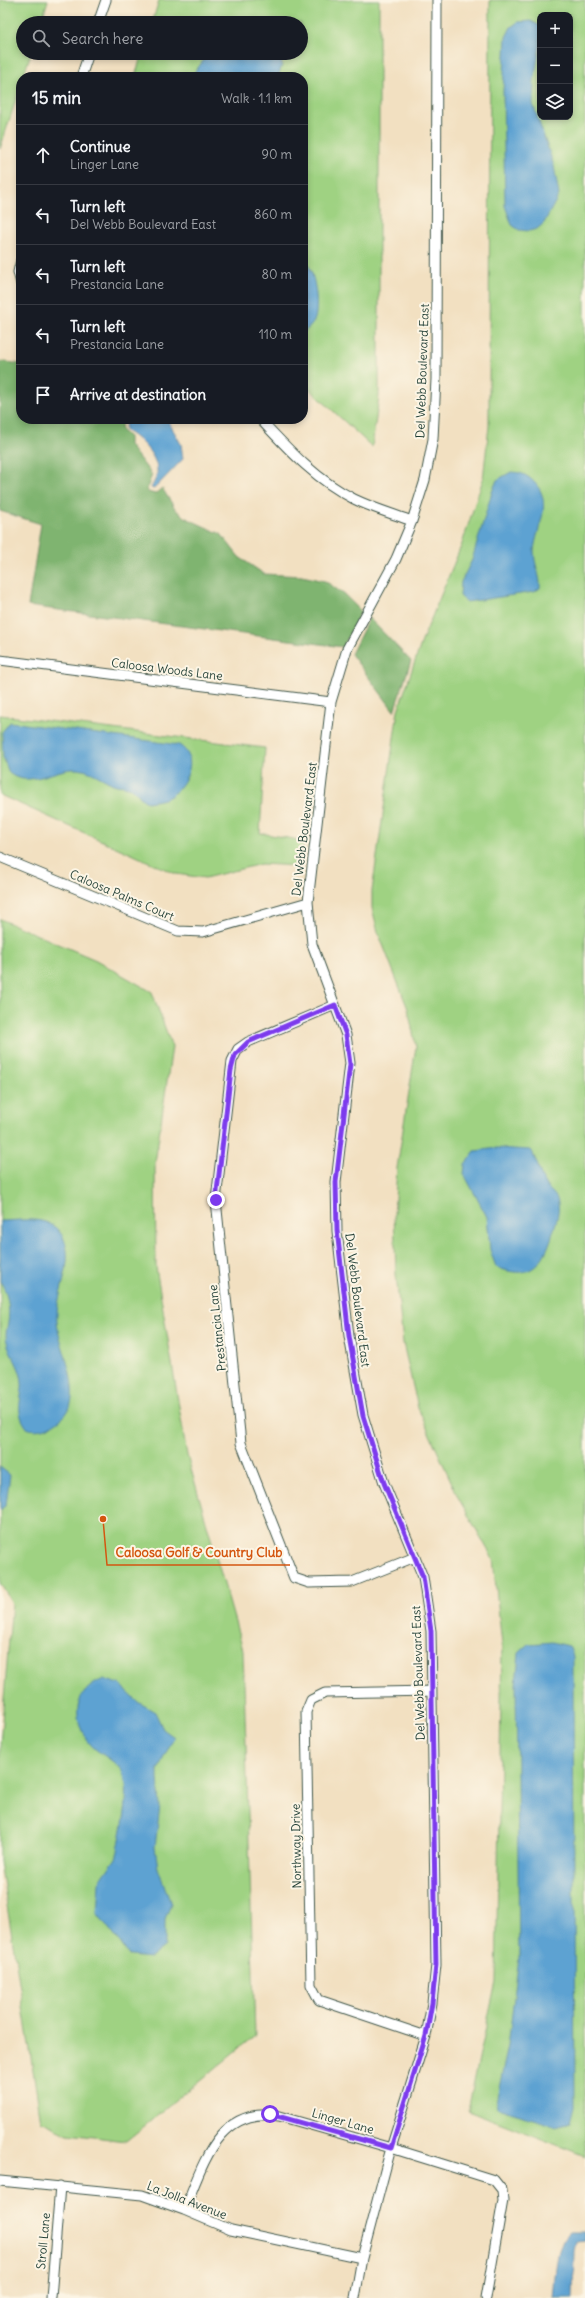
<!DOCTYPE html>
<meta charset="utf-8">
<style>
:root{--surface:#171b24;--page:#20242c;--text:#f1f3f6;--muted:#9ea1a6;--line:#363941}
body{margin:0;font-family:Delius,sans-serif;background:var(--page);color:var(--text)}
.controls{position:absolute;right:12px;top:12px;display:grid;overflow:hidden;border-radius:8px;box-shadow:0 2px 6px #0003}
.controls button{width:36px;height:36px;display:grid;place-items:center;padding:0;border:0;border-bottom:1px solid var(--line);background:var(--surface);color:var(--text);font:20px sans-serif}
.stop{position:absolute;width:12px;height:12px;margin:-9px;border:3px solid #7c3aed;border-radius:50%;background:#fff}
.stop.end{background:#7c3aed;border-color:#fff;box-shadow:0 1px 4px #0008}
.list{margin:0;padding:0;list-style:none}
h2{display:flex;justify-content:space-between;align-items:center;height:52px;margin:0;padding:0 16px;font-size:17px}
h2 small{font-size:13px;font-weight:400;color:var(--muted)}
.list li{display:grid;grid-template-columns:26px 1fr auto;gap:12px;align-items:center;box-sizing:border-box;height:60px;padding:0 16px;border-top:1px solid var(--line)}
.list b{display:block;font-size:15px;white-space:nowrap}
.list p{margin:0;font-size:13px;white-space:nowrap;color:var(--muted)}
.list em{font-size:13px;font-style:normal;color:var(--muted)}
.icon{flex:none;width:22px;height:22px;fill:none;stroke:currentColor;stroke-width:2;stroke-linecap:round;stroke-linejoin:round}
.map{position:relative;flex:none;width:585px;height:2298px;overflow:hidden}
.search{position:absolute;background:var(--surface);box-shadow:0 2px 6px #0003;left:16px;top:16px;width:292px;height:44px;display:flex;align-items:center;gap:10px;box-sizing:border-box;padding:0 14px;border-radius:22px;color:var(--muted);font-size:15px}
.panel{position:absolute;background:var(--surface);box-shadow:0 2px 6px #0003;left:16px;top:72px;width:292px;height:352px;border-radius:16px}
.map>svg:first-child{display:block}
.green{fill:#9fd282;stroke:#5f885b;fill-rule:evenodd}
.forest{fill:#7fb470;stroke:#4f7852}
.water{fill:#5da2d2;stroke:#3e7083}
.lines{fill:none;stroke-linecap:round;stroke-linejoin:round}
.minor-casing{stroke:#3f5549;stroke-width:11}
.minor{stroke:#fff;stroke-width:9}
.route{stroke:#7c3aed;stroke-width:5}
.labels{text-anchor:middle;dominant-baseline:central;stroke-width:4;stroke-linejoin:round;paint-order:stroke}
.street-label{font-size:12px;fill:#1f3d34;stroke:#fcf5e5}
.leader{fill:none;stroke:#d45610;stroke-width:1.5}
.callout-dot{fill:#d45610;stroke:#fcf5e5;stroke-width:1.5}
.callout-label{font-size:13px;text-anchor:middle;font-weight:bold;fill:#d45610;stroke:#fcf5e5;stroke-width:4;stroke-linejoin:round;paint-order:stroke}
</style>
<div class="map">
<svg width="585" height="2298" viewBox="0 0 585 2298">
<rect width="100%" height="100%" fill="#fcf5e5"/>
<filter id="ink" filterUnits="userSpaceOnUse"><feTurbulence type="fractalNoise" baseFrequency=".025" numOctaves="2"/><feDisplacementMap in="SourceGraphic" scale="8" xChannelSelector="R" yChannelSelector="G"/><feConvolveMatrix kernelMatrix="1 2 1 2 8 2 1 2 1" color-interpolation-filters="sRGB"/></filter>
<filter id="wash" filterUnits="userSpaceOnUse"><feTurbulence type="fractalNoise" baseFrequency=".012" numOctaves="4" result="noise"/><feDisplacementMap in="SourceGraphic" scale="16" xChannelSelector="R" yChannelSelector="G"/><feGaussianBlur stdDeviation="0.9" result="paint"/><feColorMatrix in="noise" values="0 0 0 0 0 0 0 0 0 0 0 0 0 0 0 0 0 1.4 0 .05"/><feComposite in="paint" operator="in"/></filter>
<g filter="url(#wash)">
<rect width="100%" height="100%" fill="#f2e0c1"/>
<path class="green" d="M0 0H48L41 23H23V53H31L23 77H21V84L0 149Z
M159 0H379V396L372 447 303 383V77H135L142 53H301V23H152Z
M490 0H585V2156L468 2110 496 1981 502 1645 493 1559 459 1499 418 1408 403 1343 396 1274 394 1214 397 1168 416 1047 408 1009 378 932 372 908V891L398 710 422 641 462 544 483 479 489 426ZM540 15H570V117H540Z
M0 715 265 748 260 833 304 841 299 866 261 864 205 878 176 874 0 795Z
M0 919 96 960 152 992 172 1047 155 1163 156 1267 187 1455 243 1650 255 2036 126 2141 69 2134 41 2121 0 1861V1746L12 1603 0 1583Z"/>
<path class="forest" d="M0 361 21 364V419H122L121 430 129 437V445L152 475 147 488 148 492 155 494 162 488 176 510 188 519 221 534 239 557 264 574 302 576 325 581 345 595 361 611 343 647 28 606 41 524 0 511Z
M369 618 411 661 394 711 351 654Z"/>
<path class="water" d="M531 21 540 26V46L534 80 533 104 554 166 559 195 544 223 537 229 529 231 519 230 512 225 505 206 503 91 506 37 511 27 518 22Z
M209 53H281L282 65 278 77H191Z
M303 259C315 266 320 309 314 321 312 326 307 329 303 333Z
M126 419H167L181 444 183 459 154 489 151 488C153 484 156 479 157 474 159 456 139 438 125 430Z
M511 472C520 472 527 475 533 481 555 502 536 527 534 551 534 564 541 576 540 588L534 592 467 602 460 596 461 582 472 560 492 492 497 480Z
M10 722 179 745C201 758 185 787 169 797 163 800 154 801 147 802 141 799 139 795 134 790 126 784 118 787 111 783 97 776 88 768 71 769 51 771 27 788 9 773L3 757 2 732Z
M497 1148 530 1150C538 1160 539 1174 546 1186 550 1191 557 1195 558 1203 560 1214 554 1228 551 1239 541 1268 528 1280 496 1267L490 1250 487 1217 464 1174 465 1164 475 1151Z
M0 1221C18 1221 45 1215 58 1230 79 1253 58 1287 57 1314 54 1344 93 1400 57 1422 47 1429 40 1431 28 1429 11 1408 26 1396 21 1376 18 1362 6 1349 6 1335 6 1331 7 1327 8 1323 10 1309 8 1293 0 1281Z
M0 1467 10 1475 6 1505 0 1510Z
M552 1642 569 1646 573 1656 575 2106 571 2122 556 2126 497 2108 496 2102 508 2046 519 1957 516 1684 519 1653 529 1644Z
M104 1679 119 1684 138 1702 155 1712 163 1729 174 1737 158 1769V1778L160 1806 155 1847 158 1868 171 1904 165 1919V1946L150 1958 130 1956 97 1913 99 1882 116 1858 118 1851C121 1830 131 1796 124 1776 120 1762 101 1756 91 1745 71 1721 72 1691 104 1679Z
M569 2232H585V2240L576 2241 574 2250 573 2298H553C555 2282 556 2241 569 2232Z"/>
</g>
<g filter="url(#ink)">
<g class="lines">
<g class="minor-casing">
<path id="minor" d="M98 23 106 0
M81 77 89 53
M21 260 18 272 21 284
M260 419C289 450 316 480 354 499 372 508 393 514 412 521
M0 660 331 702
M0 857 178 931 203 932 308 902
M335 1005 248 1042 238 1049 232 1061 216 1200 241 1443 294 1578 309 1583 352 1582 415 1557
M426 2036 319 2000 311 1985 306 1712 311 1700 325 1693 432 1691
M0 2181 142 2195 184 2210 231 2230 362 2258
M184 2210C203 2166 218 2105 279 2116L391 2148 494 2180 502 2190 503 2200 486 2298
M51 2298 60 2186
M355 2298 362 2258 391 2148 426 2036 432 2003 436 1965 431 1631 423 1577 384 1483 363 1415 349 1336 337 1231 336 1182 350 1063 346 1035 312 944 308 902 331 702 347 649 396 559 412 521 425 480 433 439 436 379 437 0"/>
</g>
<use href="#minor" class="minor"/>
</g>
</g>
<g class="lines" filter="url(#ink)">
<path class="route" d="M216 1200 231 1070 235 1055 248 1042 335 1005 346 1035 350 1064 336 1182 337 1230 349 1336 363 1416 384 1483 423 1577 431 1631 436 1965 432 2003 426 2036 391 2148 270 2114"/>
</g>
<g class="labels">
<g class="street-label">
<text transform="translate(422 371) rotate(-88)">Del Webb Boulevard East</text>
<text transform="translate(167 669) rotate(7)">Caloosa Woods Lane</text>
<text transform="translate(304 829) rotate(-83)">Del Webb Boulevard East</text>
<text transform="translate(122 895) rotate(23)">Caloosa Palms Court</text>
<text transform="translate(358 1300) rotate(83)">Del Webb Boulevard East</text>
<text transform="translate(217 1328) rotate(-96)">Prestancia Lane</text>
<text transform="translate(418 1673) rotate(-92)">Del Webb Boulevard East</text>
<text transform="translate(296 1846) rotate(-91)">Northway Drive</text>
<text transform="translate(343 2121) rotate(16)">Linger Lane</text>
<text transform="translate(187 2200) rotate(21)">La Jolla Avenue</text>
<text transform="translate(43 2241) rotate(-85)">Stroll Lane</text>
</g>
</g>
<path class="leader" d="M103 1519L107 1565H290"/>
<circle class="callout-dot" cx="103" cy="1519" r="4"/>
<g class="callout-label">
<text x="199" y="1557">Caloosa Golf &amp; Country Club</text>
</g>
</svg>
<div class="controls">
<button>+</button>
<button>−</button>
<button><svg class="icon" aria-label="layers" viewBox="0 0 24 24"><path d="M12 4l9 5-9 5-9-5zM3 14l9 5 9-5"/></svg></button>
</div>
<div class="stop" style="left:270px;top:2114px"></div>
<div class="stop end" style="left:216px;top:1200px"></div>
<div class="search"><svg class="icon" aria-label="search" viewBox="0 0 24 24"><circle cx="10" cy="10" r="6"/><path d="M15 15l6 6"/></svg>Search here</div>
<section class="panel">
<h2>15 min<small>Walk · 1.1 km</small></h2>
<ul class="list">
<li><svg class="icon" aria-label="ahead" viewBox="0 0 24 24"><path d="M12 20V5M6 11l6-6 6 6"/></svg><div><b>Continue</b><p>Linger Lane</p></div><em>90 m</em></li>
<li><svg class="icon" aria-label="left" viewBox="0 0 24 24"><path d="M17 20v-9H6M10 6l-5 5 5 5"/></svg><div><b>Turn left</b><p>Del Webb Boulevard East</p></div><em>860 m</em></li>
<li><svg class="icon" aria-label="left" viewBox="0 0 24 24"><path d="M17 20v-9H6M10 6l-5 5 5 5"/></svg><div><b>Turn left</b><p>Prestancia Lane</p></div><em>80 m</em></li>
<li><svg class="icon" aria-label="left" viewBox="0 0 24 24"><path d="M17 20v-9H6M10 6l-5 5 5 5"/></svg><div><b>Turn left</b><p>Prestancia Lane</p></div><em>110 m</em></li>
<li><svg class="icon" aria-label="arrive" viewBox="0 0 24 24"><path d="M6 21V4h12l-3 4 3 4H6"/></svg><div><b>Arrive at destination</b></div></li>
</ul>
</section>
</div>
